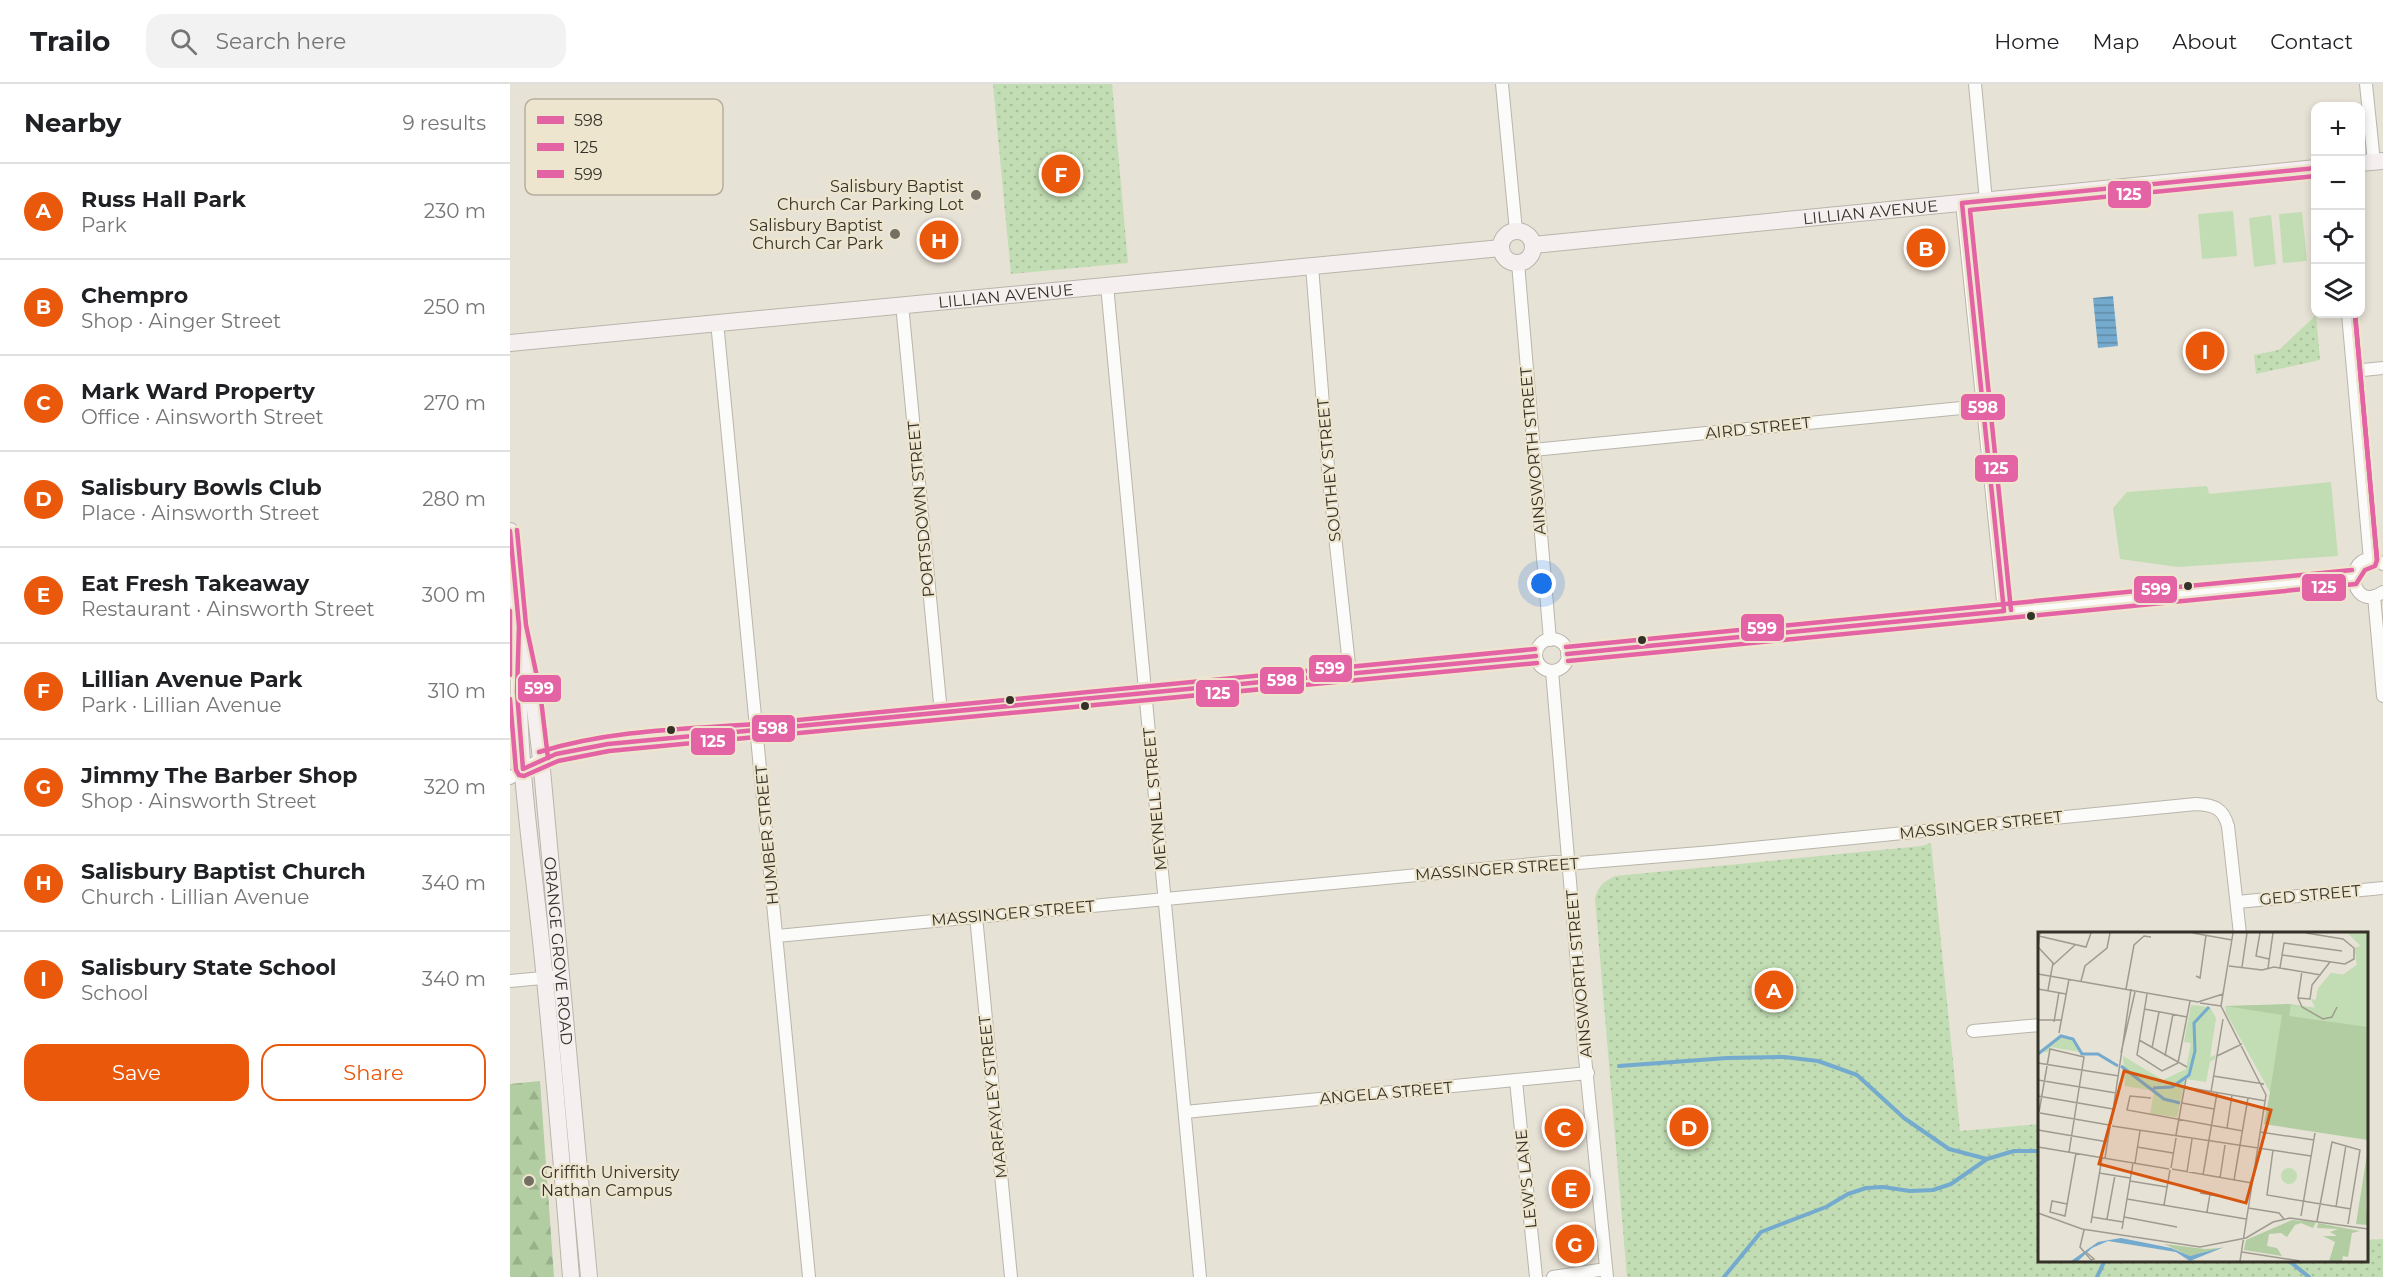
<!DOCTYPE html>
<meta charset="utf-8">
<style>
:root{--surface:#fff;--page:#f2f2f2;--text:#202124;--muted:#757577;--line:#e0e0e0;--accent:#ea580c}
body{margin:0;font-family:Montserrat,sans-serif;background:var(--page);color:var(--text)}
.controls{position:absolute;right:18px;top:18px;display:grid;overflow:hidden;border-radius:12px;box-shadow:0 3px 9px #0003}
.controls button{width:54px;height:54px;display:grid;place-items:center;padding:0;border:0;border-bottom:2px solid var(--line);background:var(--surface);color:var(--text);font:30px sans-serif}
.you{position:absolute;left:1032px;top:500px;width:21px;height:21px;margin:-15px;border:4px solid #fff;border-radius:50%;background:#1a73e8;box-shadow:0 0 0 9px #1a73e833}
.badge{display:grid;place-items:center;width:39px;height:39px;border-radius:50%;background:var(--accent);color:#fff;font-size:20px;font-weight:700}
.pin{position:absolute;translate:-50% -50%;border:3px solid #fff;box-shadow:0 2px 6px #0006}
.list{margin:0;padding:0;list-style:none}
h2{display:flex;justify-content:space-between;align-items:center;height:78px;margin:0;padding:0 24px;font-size:26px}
h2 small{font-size:20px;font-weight:400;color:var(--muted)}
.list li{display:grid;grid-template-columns:39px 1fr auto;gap:18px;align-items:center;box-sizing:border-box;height:96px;padding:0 24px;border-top:2px solid var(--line)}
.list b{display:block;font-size:22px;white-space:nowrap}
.list p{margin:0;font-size:20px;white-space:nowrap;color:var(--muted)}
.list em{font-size:20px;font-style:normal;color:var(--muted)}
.actions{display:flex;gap:12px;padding:18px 24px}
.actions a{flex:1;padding:14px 0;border:2px solid var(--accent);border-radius:18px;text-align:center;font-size:21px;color:var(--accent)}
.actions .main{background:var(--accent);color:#fff}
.icon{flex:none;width:33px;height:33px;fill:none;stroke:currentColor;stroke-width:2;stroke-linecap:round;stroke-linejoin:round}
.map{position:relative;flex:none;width:1873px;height:1193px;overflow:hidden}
header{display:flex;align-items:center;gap:36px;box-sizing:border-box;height:84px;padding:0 30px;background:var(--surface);border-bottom:2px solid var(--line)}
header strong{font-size:28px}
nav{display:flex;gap:33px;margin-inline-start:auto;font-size:21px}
.search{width:420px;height:54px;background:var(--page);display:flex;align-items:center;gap:15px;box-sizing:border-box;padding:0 21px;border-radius:18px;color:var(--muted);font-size:22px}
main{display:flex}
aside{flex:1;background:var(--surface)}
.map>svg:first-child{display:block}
.green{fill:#c2ddb3}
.forest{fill:url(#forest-firs)}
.park{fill:url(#park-dots)}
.water{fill:url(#water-rules)}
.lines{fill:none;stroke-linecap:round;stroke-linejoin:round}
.stream{stroke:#74aacd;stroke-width:4}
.street-casing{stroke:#b9b5ab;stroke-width:14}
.secondary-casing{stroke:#b9b5ab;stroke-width:18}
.street{stroke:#fbfbf9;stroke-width:12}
.secondary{stroke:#f5f0ef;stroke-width:16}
.bus-1-casing{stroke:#eee5cf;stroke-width:9}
.bus-2-casing{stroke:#eee5cf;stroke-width:9}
.bus-3-casing{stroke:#eee5cf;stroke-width:9}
.bus-1{stroke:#e463a4;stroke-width:4.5}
.bus-2{stroke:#e463a4;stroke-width:4.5}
.bus-3{stroke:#e463a4;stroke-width:4.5}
.poi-dot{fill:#736f65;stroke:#eee5cf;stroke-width:2}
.bus-dot{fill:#343128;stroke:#eee5cf;stroke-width:2}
.labels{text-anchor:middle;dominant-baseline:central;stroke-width:4.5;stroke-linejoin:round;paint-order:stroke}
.poi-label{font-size:16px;fill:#343128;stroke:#eee5cf;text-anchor:end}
.street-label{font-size:16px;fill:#343128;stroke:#eee5cf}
.inset-river{fill:none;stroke:#74aacd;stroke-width:3}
.inset-road{fill:none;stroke:#9f9b90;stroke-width:1.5}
.view{fill:#d6550f;fill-opacity:0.15;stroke:#d6550f;stroke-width:3}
.inset-edge{fill:none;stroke:#343128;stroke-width:3}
.key{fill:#eee5cf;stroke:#b6af9d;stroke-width:1.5}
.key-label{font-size:16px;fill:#343128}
.line-badge{stroke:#eee5cf;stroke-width:2}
.badge-label{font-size:16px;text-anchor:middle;font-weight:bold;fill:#fff}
</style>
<header>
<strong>Trailo</strong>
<div class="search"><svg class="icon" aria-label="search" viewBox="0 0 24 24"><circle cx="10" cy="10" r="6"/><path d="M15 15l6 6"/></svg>Search here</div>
<nav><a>Home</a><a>Map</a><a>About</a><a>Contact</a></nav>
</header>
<main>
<aside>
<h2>Nearby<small>9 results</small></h2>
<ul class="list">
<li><span class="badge">A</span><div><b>Russ Hall Park</b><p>Park</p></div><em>230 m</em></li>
<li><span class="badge">B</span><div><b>Chempro</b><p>Shop · Ainger Street</p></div><em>250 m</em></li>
<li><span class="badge">C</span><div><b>Mark Ward Property</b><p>Office · Ainsworth Street</p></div><em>270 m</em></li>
<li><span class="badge">D</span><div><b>Salisbury Bowls Club</b><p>Place · Ainsworth Street</p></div><em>280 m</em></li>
<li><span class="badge">E</span><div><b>Eat Fresh Takeaway</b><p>Restaurant · Ainsworth Street</p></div><em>300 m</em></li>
<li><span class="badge">F</span><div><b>Lillian Avenue Park</b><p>Park · Lillian Avenue</p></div><em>310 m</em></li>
<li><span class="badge">G</span><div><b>Jimmy The Barber Shop</b><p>Shop · Ainsworth Street</p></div><em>320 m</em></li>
<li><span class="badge">H</span><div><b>Salisbury Baptist Church</b><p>Church · Lillian Avenue</p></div><em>340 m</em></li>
<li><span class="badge">I</span><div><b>Salisbury State School</b><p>School</p></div><em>340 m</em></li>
</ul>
<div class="actions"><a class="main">Save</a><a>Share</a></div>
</aside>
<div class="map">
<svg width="1873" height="1193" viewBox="0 0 1873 1193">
<defs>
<pattern id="forest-firs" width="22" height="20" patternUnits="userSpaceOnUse" patternTransform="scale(1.5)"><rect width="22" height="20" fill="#b1cda1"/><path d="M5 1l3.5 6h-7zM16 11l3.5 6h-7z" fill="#99b08b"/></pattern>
<pattern id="park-dots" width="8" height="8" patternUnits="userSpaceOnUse" patternTransform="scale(1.5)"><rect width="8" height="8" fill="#c2ddb3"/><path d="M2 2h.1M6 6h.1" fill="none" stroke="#a7be9a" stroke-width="1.8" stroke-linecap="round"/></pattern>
<pattern id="water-rules" width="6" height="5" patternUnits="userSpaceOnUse" patternTransform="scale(1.5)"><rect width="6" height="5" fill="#74aacd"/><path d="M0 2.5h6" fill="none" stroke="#608ba6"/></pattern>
</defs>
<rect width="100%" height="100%" fill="#e7e2d6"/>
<path class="green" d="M1723 127 1727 172 1692 175 1688 130Z
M1792 128 1797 177 1773 179 1769 130Z
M1761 131 1766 180 1744 183 1739 134Z
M1821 398 1828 472 1668 483 1610 475 1603 424 1617 408 1697 402 1699 410Z"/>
<path class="forest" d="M30 997 44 1193H0V1000Z"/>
<path class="park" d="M483 0H602L618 179 501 190Z
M1806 231 1810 276 1746 290 1744 271 1769 266Z
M1421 759 1450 1047 1529 1040 1530 1176H1856L1857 1156 1873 1155V1193H1117L1085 815C1088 802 1093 798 1105 792L1412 762Z"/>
<path class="water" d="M1603 212 1608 262 1588 264 1583 214Z"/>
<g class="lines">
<path class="stream" d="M1109 982 1217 974 1274 973 1308 977 1347 991 1394 1034 1439 1065 1477 1075
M1778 1176 1799 1193
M1214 1193 1251 1148 1316 1123 1338 1110 1356 1104 1373 1103 1400 1107 1423 1106 1441 1100 1477 1075 1504 1067H1530
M1587 1193 1595 1176"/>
<g class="street-casing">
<path id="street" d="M992 0 1006 147
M1465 0 1476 117
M1856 0 1864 78
M1452 119 1494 527
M1008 179 1040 556
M802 182 819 396 840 590
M597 201 690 1193
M392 220 431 629
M1838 230 1860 476
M207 238 299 1193
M1843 287 1873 284
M1023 366 1472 322
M1873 480C1834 456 1836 533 1873 508
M1864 512 1873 612
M1026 571a16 16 0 1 1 32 0a16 16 0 1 1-32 0Z
M1057 570 1843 493
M1042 587 1075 973 1097 1193
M0 694 31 675 49 668 71 664 118 657 247 647 1026 572
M1727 818 1873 804
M466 832 501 1193
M267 852 1044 778 1068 779 1202 768 1686 720C1704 721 1713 724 1718 742L1730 850
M0 897 43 893
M1463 947 1530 941
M1006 997 1026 1193
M675 1028 1078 989
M1043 1193 1096 1185"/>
</g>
<g class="secondary-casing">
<g id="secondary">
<path d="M1850 79 1873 77"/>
<circle cx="1007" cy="163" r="16"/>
<path id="s1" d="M1023 161 1806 84"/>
<path id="s2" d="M0 259 991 164"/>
<path id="s3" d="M0 447 9 542 23 608 31 675 79 1193"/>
<path d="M9 570C6 666 21 762 31 857 43 969 52 1081 61 1193"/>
</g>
</g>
<use href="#street" class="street"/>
<use href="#secondary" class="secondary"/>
<g class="bus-1-casing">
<path id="bus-1" d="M1452 119 1494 527
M1452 119 1806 84
M0 447 9 542 7 608 13 685
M1057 570 1494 527
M13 685 46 670 98 660 1026 572"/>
</g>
<g class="bus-2-casing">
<path id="bus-2" d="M1501 526 1460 126 1806 92
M0 527V591
M1058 577 1846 500 1855 486 1865 482 1867 476 1845 230
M0 615 6 686 9 691 14 692 48 677 99 667 1027 579"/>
</g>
<g class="bus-3-casing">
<path id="bus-3" d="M1845 230 1867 475
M7 446 16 541 30 607 38 674
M1056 563 1842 486
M29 668C100 646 173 645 246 640L1025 565"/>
</g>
<use href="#bus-1" class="bus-1"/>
<use href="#bus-2" class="bus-2"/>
<use href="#bus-3" class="bus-3"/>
</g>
<g class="poi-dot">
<circle cx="466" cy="111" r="6"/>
<circle cx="385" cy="150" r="6"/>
<circle cx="19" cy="1097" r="6"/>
</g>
<g class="bus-dot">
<circle cx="1678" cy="502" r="5"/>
<circle cx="1521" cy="532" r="5"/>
<circle cx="1132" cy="556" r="5"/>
<circle cx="500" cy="616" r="5"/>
<circle cx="575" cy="622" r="5"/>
<circle cx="161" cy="646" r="5"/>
</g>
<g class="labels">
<g class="poi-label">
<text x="454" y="102">Salisbury Baptist<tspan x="454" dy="18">Church Car Parking Lot</tspan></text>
<text x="373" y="141">Salisbury Baptist<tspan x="373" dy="18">Church Car Park</tspan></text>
<text x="31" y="1088" text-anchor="start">Griffith University<tspan x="31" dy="18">Nathan Campus</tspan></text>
</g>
<g class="street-label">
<text stroke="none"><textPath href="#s1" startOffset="339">LILLIAN AVENUE</textPath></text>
<text stroke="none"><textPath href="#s2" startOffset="498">LILLIAN AVENUE</textPath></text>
<text transform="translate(1248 344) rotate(-6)">AIRD STREET</text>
<text transform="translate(1023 367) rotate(-95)">AINSWORTH STREET</text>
<text transform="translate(819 386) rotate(-95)">SOUTHEY STREET</text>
<text transform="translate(411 425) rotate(-95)">PORTSDOWN STREET</text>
<text transform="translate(645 715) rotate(-95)">MEYNELL STREET</text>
<text transform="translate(1471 741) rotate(-6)">MASSINGER STREET</text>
<text transform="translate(257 751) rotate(-95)">HUMBER STREET</text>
<text transform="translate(987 785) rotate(-4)">MASSINGER STREET</text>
<text transform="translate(1800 811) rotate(-5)">GED STREET</text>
<text transform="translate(503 829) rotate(-5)">MASSINGER STREET</text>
<text stroke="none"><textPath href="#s3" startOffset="423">ORANGE GROVE ROAD</textPath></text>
<text transform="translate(1069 890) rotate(-95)">AINSWORTH STREET</text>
<text transform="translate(876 1009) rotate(-5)">ANGELA STREET</text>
<text transform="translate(483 1013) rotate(-96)">MARFAYLEY STREET</text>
<text transform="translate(1016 1095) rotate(-96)">LEW'S LANE</text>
</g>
</g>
<g transform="translate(1528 848)">
<rect width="330" height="330" fill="#e7e2d6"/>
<path d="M310 1H330V208L226 192 232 160 187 74 251 72 277 76 280 57 293 41 305 43 319 33 317 16 323 14ZM330 216 328 273 330 293 318 292ZM254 288 278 290 275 296 263 291 257 293 249 305 243 301 231 302 229 314 239 316 244 324 206 318 208 308ZM280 291 322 299 314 301 310 325 305 324 304 329H291L297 310 285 304H299L292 300 300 297 279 296ZM126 312 167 317 184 316 152 324Z" fill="#b1cda1"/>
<path d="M310 1H330V95L251 84 253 73 277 76 273 67 279 68 280 57 293 41 305 43 319 33 317 16 323 14ZM153 73 172 75 178 86 172 125 178 123 177 127 172 130 168 150 147 147 139 185 112 182 116 159 87 154 85 124 125 148 148 137 153 111 146 110ZM187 74 244 83 232 160 188 81ZM21 105 34 108 42 120 13 115 10 120H3ZM243 244a8 8 0 1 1 16 0a8 8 0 1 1-16 0Z" fill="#c2ddb3"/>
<path d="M83 306 133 316 152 324 186 315 152 329 138 320 70 309 54 316 40 329H33L60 310Z" fill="#74aacd"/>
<path class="inset-river" d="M0 122 23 104 35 107 44 122H60L80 134M83 134 126 167 142 171M115 156 134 155 151 143 157 119 156 91 171 75"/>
<path class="inset-road" d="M2 1 0 15 15 31 10 58M155 1 194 8M195 1 183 74 228 163 202 329M222 1 218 24 231 27M1 4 48 15 53 1M244 23 307 32 316 27V16L305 7 268 1M15 33 37 13M191 34 224 38 236 35 283 43M204 35 209 1M230 36 235 1M242 36 246 11 304 19M264 39 260 66 264 75 285 87 294 85 299 75M0 42 160 70 185 62M158 44 162 46 168 3M43 49 47 34 69 16 72 1M0 57 28 62M88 57 96 13 106 4 113 5M109 62 99 123 124 139 140 131M260 66 272 67 274 53 292 30M162 71 183 74M106 77 149 85M0 88H23M16 90 21 60M21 101 31 47M101 108 149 135M114 116 121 80M83 121 97 60M127 124 135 82M179 124 204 112M0 131 81 144M140 131 152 69M175 144 226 152M0 148 78 161M147 155 228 169M173 160 185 87M0 164 75 177M113 166 92 164 89 178 205 199M144 171 176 177M1 180 12 117 46 125 31 220M2 181 71 193M73 192 93 57M74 194 273 224M189 196 194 163M0 198 70 210M222 200 276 208M138 203 148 147M0 215 131 237M99 215 135 221M235 218 229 263 313 277M67 226 72 195M97 231 102 199M133 236 138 206M134 237 214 251M149 240 154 207M61 241 92 246M165 243 179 161M182 246 187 213M196 248 210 166M92 249 129 255M162 261 180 264M89 267 208 287M29 272 14 269 12 280 27 284 38 221M126 273 132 238M298 275 308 213M210 276 241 281 246 287M169 280 172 262M0 281 44 297 162 315 208 306 235 290 252 286 330 297M263 284 277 201M54 285 85 290M86 285 139 295M69 287 77 243M279 289 294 210 322 218 310 292M53 291 64 226M84 297 95 231M46 298 42 315 53 328 56 327 49 321M204 320 262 329"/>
<path class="view" d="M86 139 233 178 208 271 61 232Z"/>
<rect width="330" height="330" class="inset-edge"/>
</g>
<rect x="15" y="15" width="198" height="96" rx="9" class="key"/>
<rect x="27" y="32" width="27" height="8" fill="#e463a4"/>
<rect x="27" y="59" width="27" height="8" fill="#e463a4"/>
<rect x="27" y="86" width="27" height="8" fill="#e463a4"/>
<g class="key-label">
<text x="64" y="42">598</text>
<text x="64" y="69">125</text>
<text x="64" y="96">599</text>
</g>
<g class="line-badge">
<rect x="1597" y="96" width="45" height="29" rx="6" fill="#e463a4"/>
<rect x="1450" y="309" width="46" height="28" rx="6" fill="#e463a4"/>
<rect x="1464" y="370" width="45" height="29" rx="6" fill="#e463a4"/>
<rect x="1791" y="489" width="46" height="29" rx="6" fill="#e463a4"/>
<rect x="1623" y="491" width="45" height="29" rx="6" fill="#e463a4"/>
<rect x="1230" y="529" width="45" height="29" rx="6" fill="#e463a4"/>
<rect x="798" y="570" width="45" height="29" rx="6" fill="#e463a4"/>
<rect x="749" y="582" width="46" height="29" rx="6" fill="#e463a4"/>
<rect x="7" y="590" width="45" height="29" rx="6" fill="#e463a4"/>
<rect x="685" y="595" width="45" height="29" rx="6" fill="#e463a4"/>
<rect x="241" y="630" width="45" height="29" rx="6" fill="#e463a4"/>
<rect x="180" y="643" width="46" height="29" rx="6" fill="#e463a4"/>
</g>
<g class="badge-label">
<text x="1619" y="116">125</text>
<text x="1473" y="329">598</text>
<text x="1486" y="390">125</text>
<text x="1814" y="509">125</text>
<text x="1646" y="511">599</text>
<text x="1252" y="550">599</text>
<text x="820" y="590">599</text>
<text x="772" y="602">598</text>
<text x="29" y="610">599</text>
<text x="708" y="615">125</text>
<text x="263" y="650">598</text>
<text x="203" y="663">125</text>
</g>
</svg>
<div class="controls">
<button>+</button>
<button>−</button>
<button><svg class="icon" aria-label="locate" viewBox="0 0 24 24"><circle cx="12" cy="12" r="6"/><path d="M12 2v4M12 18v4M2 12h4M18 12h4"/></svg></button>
<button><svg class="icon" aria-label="layers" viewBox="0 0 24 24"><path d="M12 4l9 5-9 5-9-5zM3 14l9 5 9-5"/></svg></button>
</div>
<div class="you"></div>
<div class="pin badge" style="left:1264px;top:906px">A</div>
<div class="pin badge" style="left:1416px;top:164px">B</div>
<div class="pin badge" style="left:1054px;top:1044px">C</div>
<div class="pin badge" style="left:1179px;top:1043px">D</div>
<div class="pin badge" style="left:1061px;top:1105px">E</div>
<div class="pin badge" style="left:551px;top:90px">F</div>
<div class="pin badge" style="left:1065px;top:1160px">G</div>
<div class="pin badge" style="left:429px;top:156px">H</div>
<div class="pin badge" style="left:1695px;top:267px">I</div>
</div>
</main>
